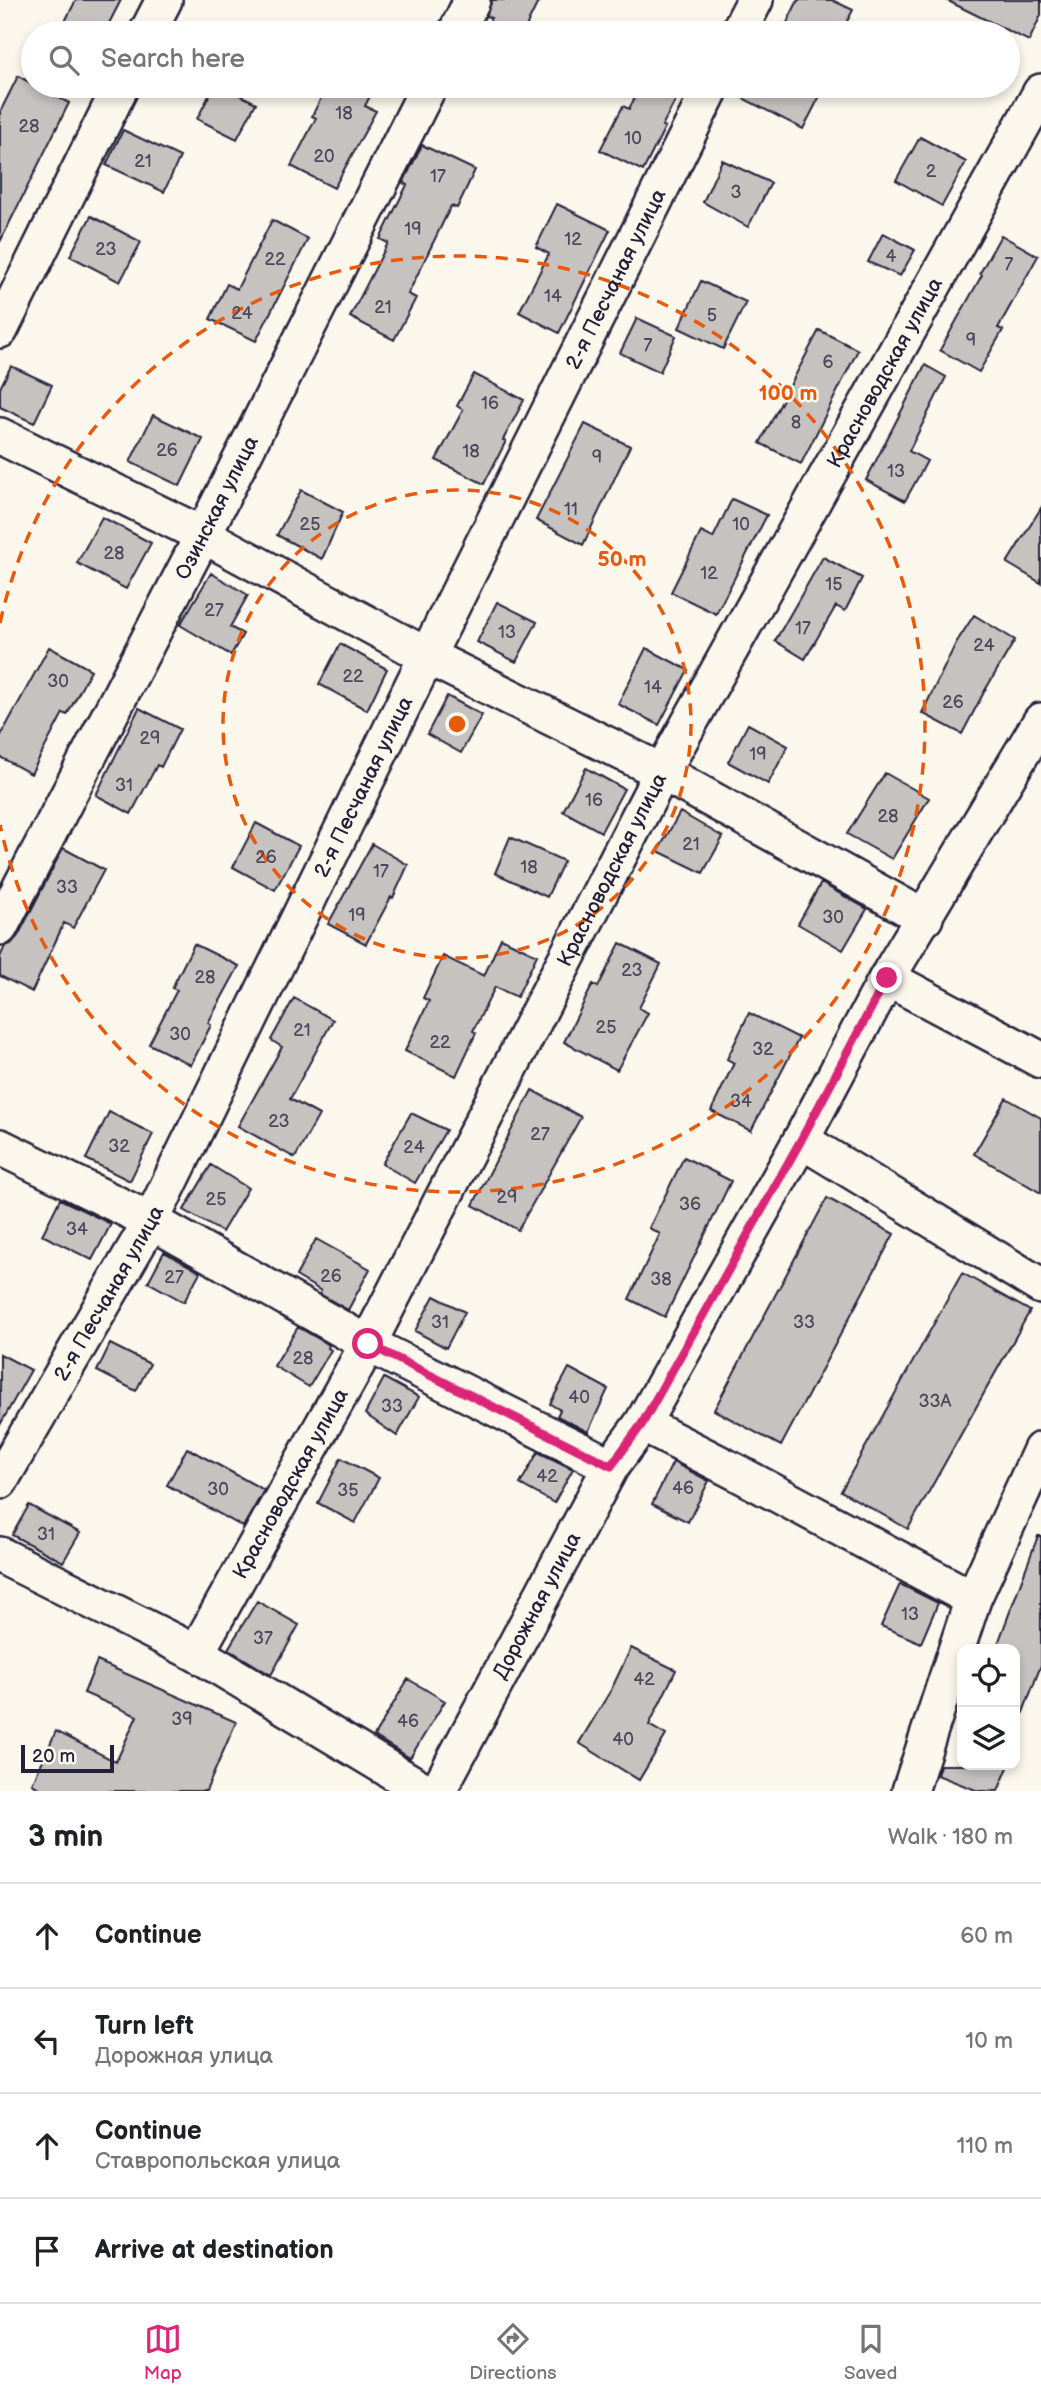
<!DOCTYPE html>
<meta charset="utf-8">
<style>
:root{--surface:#fff;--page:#f2f2f2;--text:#202124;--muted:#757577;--line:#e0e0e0;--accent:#db2777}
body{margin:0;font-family:"Balsamiq Sans",sans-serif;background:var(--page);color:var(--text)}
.controls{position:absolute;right:21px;bottom:21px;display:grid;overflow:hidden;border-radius:14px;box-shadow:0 4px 10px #0003}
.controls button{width:63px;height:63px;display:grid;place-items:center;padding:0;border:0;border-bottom:2px solid var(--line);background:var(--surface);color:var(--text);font:35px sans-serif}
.scale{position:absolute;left:21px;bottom:18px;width:93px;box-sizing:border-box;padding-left:7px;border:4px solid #22223b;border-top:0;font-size:19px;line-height:24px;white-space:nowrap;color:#22223b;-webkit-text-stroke:5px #fbf7ec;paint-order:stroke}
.stop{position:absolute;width:21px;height:21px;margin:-16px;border:5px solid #db2777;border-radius:50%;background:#fff}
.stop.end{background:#db2777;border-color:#fff;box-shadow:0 2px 7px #0008}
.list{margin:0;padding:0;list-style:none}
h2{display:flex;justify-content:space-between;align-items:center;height:91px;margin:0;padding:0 28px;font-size:30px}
h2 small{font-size:23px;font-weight:400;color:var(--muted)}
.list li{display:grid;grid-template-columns:46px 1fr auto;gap:21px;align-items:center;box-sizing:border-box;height:105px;padding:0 28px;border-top:2px solid var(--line)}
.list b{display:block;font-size:26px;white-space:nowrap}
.list p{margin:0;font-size:23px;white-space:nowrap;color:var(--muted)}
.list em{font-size:23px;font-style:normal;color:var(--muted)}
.icon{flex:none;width:38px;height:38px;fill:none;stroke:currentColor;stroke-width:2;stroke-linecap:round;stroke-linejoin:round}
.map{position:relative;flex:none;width:1041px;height:1791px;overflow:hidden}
.search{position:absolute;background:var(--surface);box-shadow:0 4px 10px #0003;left:21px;right:21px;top:21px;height:77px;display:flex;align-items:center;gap:18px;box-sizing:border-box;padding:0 24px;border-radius:38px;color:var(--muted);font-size:26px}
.sheet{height:511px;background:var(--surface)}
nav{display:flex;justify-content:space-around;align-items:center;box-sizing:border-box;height:98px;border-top:2px solid var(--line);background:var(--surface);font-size:19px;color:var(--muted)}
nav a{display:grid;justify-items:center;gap:4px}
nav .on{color:var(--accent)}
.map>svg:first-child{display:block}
.building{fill:#c6c2c0;stroke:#22223b;stroke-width:2}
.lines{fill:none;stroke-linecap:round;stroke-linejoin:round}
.minor-casing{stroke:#22223b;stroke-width:40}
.minor{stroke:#fbf7ec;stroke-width:35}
.route{stroke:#db2777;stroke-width:9}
.ring{fill:none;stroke:#e8590c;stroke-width:3.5;stroke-dasharray:12 9}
.labels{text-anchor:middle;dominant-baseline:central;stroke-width:5;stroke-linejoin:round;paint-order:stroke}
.number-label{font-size:18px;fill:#4b4a5c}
.street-label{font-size:21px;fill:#22223b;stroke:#fbf7ec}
.centre{fill:#e8590c;stroke:#fbf7ec;stroke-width:3.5}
.ring-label{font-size:21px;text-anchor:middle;font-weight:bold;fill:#e8590c;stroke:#fbf7ec;stroke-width:5;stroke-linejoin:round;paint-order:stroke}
</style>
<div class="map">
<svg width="1041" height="1791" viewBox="0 0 1041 1791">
<rect width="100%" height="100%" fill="#fbf7ec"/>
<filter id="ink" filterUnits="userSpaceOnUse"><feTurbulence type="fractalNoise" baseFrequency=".0143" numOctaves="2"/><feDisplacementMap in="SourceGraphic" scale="14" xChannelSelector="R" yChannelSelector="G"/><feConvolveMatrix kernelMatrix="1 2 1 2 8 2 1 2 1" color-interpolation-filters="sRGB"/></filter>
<g filter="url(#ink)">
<path class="building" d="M76 0H121L104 33H59Z
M492 0H539L523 33H483L491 18 486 16Z
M798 0H832L853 10 841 33H782Z
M946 0H1041V15L1029 41Z
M18 76 69 103 0 242V112Z
M214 86H222L256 103 237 139 197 119Z
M327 86H375L365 106 376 111 334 188 291 166 316 118 312 116Z
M641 86H683L662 126 665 127 643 171 600 150 623 106 629 109Z
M732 86H825L803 129 731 92Z
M123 130 180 157 164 192 106 165Z
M920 137 966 162 942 206 896 180Z
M422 145 475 170 457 208 451 206 408 294 416 298 394 340 350 317 388 243 380 239 407 185 403 183Z
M722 160 771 183 748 227 703 202Z
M557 204 610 230 559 333 519 312 549 254 536 247Z
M91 216 141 242 120 282 70 256Z
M272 220 308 239 256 341 210 319 227 284 237 289Z
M883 233 915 250 900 276 868 262Z
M1001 235 1038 256 998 328 1003 330 979 372 940 350 982 275 980 273Z
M701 281 746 302 723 349 679 328Z
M637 318 676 336 660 372 620 353Z
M819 330 858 350 801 464 760 443Z
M925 365 946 377 909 451 927 461 905 501 866 480Z
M11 366 52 385 34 423 0 407V388Z
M474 374 524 400 503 440 506 441 484 484 436 460 463 410 457 406Z
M153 415 203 439 180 486 130 462Z
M585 424 630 446 583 545 536 520Z
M301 490 343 512 322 559 277 535Z
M732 499 767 515 716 614 671 592 701 532 713 538Z
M1041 508V583L1007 563Z
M102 517 151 543 126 589 77 563Z
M823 557 862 578 845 611 836 606 805 659 775 641Z
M211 573 248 595 230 627 243 634 231 655 180 625Z
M497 602 537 622 516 662 477 642Z
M974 615 1015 640 984 692 962 734 922 713 956 643Z
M340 644 387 669 367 710 319 684Z
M49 647 91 670 67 715 63 713 31 774 0 757V737Z
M646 648 688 670 659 725 618 704Z
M447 696 482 715 461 753 427 734Z
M139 708 180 729 161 767 157 765 131 814 96 795Z
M748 724 788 746 768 784 728 762Z
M586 768 624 789 601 832 563 811Z
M885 773 929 798 892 859 847 834Z
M680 812 723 837 703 873 658 851Z
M256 823 299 846 275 890 233 867Z
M510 837 564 861 547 897 495 873Z
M372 844 408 865 393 898 391 897 366 944 328 924Z
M63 848 104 870 73 928 64 923 32 992 0 976V957L5 946 11 944 18 936Z
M821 883 867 909 843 950 798 924Z
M501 938 537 955 517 997 495 987 473 1031 476 1033 456 1076 405 1051 429 1001 423 998 443 956 484 976Z
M620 943 661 964 639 1008 648 1013 617 1070 564 1042 593 984 598 987Z
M194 944 239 966 208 1023 211 1025 191 1065 149 1044 177 990 172 988Z
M294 998 333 1020 290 1099 319 1115 295 1158 238 1126 282 1047 271 1040Z
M749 1013 799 1038 751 1131 711 1111 734 1063 727 1059Z
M532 1090 581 1117 518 1230 473 1205Z
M1006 1098 1041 1118V1193L974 1154Z
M109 1112 153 1134 130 1181 86 1159Z
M411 1113 446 1130 415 1183 382 1164Z
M684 1157 731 1181 665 1317 629 1299 660 1234 649 1228Z
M211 1165 248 1188 222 1232 184 1210Z
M827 1198 894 1234 781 1446 714 1410Z
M60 1199 111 1224 92 1260 42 1235Z
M316 1239 370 1269 348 1310 320 1294 321 1291 296 1276Z
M164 1252 200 1272 184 1302 148 1282Z
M962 1273 1030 1311 908 1529 841 1491Z
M434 1296 465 1312 446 1348 415 1331Z
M298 1327 329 1345 328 1348 331 1350 309 1387 274 1366Z
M110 1344 150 1364 136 1391 97 1371Z
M0 1354 31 1370 0 1425Z
M569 1368 608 1389 588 1432 557 1416 560 1410 550 1404Z
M384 1378 419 1397 397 1436 365 1414Z
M187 1448 264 1490 243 1527 167 1485Z
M538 1452 573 1469 554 1503 520 1484Z
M341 1458 379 1478 355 1523 318 1503Z
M673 1462 709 1481 688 1522 652 1504Z
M29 1505 80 1533 63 1562 12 1535Z
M1038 1536H1041V1665L1017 1728 1015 1727V1649H996Z
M900 1584 938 1603 921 1643 881 1626Z
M257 1601 299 1625 271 1675 228 1649Z
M631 1648 676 1670 649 1725 666 1735 639 1780 579 1743 611 1690Z
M97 1661 236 1722 206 1791H45L32 1784 56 1731 116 1762 137 1716 84 1693Z
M408 1679 445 1701 410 1758 374 1736Z
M940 1765H1009L998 1791H978L937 1775Z"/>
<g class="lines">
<g class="minor-casing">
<g id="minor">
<path d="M147 33 164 0"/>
<path d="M456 33 472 0"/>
<path d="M738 33 755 0"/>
<path d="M0 330 121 86"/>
<path d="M0 436 203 535 427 656 662 772 925 918"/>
<path id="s1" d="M0 927 203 535 429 86"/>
<path d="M887 978 1041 1060"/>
<path d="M801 1140 1041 1286"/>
<path d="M0 1147 151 1221 368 1344 611 1466"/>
<path d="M642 1424 736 1472 973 1599"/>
<path id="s2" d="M0 1481 151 1221 427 656 712 86"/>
<path d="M0 1555 196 1653 425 1791"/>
<path id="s3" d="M196 1653 368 1344 662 772 1041 92"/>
<path id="s4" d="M438 1791 611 1466 642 1424 801 1140 887 978 1041 721"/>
<path d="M910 1791 973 1599 1041 1450"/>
</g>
</g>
<use href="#minor" class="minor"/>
</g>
</g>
<g class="lines" filter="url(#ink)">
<path class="route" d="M368 1344 611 1466 642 1424 801 1140 887 978"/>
</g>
<g class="ring">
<circle cx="457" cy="724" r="234"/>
<path d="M0 623A468 468 0 1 1 0 825"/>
</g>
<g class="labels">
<g class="number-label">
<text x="344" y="113">18</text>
<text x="29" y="126">28</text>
<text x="633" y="138">10</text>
<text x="324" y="156">20</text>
<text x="143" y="161">21</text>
<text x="931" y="171">2</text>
<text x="438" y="176">17</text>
<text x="736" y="192">3</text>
<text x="413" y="229">19</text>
<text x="573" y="239">12</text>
<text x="106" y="249">23</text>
<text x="891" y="256">4</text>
<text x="275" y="259">22</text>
<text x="1009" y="264">7</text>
<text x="553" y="296">14</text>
<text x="383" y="307">21</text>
<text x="242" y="313">24</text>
<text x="712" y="315">5</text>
<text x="971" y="340">9</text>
<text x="648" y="345">7</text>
<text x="828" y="362">6</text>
<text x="490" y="403">16</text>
<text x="796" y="422">8</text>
<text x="167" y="450">26</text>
<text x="471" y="451">18</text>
<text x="597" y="457">9</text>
<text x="896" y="471">13</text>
<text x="571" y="509">11</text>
<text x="310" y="524">25</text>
<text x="741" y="524">10</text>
<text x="114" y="553">28</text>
<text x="709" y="573">12</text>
<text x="834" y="584">15</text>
<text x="214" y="610">27</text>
<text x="803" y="628">17</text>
<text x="507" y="632">13</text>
<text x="984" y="645">24</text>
<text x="353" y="676">22</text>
<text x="58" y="681">30</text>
<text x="653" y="687">14</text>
<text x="953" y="702">26</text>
<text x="150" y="738">29</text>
<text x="758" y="754">19</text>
<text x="124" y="785">31</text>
<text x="594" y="800">16</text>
<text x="888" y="816">28</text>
<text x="691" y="844">21</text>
<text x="266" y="857">26</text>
<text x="529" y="867">18</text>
<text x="381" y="871">17</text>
<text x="67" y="887">33</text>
<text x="357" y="915">19</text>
<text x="833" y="917">30</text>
<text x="632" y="970">23</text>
<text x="205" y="977">28</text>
<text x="606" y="1027">25</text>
<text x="302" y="1030">21</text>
<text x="180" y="1034">30</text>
<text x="440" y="1042">22</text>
<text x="763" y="1049">32</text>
<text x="741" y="1101">34</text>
<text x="279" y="1121">23</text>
<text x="540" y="1134">27</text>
<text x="119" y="1146">32</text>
<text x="414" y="1147">24</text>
<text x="507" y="1197">29</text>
<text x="216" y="1199">25</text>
<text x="690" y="1204">36</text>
<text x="77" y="1229">34</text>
<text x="331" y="1276">26</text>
<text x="174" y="1277">27</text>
<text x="661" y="1279">38</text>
<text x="440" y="1322">31</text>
<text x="804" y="1322">33</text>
<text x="303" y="1358">28</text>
<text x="579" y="1397">40</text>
<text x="935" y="1401">33А</text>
<text x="392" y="1406">33</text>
<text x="547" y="1476">42</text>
<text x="683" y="1488">46</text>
<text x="218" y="1489">30</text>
<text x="348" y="1490">35</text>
<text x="46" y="1534">31</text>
<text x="910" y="1614">13</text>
<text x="263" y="1638">37</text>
<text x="644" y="1679">42</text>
<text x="182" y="1719">39</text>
<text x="408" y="1721">46</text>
<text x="623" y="1739">40</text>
</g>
<g class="street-label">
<text stroke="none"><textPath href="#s2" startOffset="1351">2-я Песчаная улица</textPath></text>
<text stroke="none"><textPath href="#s3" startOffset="1454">Красноводская улица</textPath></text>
<text stroke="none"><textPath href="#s1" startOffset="472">Озинская улица</textPath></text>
<text stroke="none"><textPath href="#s2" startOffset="784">2-я Песчаная улица</textPath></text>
<text stroke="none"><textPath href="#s3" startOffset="887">Красноводская улица</textPath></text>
<text stroke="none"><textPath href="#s2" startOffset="217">2-я Песчаная улица</textPath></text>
<text stroke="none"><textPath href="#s3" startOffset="194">Красноводская улица</textPath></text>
<text stroke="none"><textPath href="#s4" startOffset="210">Дорожная улица</textPath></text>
</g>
</g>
<circle cx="457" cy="724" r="10" class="centre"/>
<g class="ring-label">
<text x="788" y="400">100 m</text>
<text x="622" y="566">50 m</text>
</g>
</svg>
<div class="controls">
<button><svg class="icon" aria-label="locate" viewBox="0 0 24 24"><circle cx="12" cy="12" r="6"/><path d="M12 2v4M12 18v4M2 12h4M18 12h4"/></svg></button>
<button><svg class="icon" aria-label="layers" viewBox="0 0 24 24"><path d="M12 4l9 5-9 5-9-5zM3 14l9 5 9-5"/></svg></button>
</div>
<div class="scale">20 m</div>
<div class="stop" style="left:368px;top:1344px"></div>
<div class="stop end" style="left:887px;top:978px"></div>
<div class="search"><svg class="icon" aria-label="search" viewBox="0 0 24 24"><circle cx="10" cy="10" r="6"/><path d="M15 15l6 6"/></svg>Search here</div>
</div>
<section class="sheet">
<h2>3 min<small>Walk · 180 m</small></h2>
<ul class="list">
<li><svg class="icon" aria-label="ahead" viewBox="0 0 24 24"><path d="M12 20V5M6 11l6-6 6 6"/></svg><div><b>Continue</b></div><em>60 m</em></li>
<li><svg class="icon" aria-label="left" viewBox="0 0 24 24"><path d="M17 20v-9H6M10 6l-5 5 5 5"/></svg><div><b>Turn left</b><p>Дорожная улица</p></div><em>10 m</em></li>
<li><svg class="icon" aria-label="ahead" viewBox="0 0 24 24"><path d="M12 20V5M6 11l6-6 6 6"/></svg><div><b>Continue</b><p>Ставропольская улица</p></div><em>110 m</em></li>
<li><svg class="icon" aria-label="arrive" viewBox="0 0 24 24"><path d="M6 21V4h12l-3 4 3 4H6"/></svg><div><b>Arrive at destination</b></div></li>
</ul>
</section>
<nav>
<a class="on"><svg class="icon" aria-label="map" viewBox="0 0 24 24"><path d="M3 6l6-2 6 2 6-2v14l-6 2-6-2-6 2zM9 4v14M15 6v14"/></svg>Map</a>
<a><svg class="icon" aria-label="directions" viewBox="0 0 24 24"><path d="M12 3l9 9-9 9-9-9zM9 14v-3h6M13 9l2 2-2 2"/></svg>Directions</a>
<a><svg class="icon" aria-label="saved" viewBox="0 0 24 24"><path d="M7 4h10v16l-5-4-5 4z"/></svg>Saved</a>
</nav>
